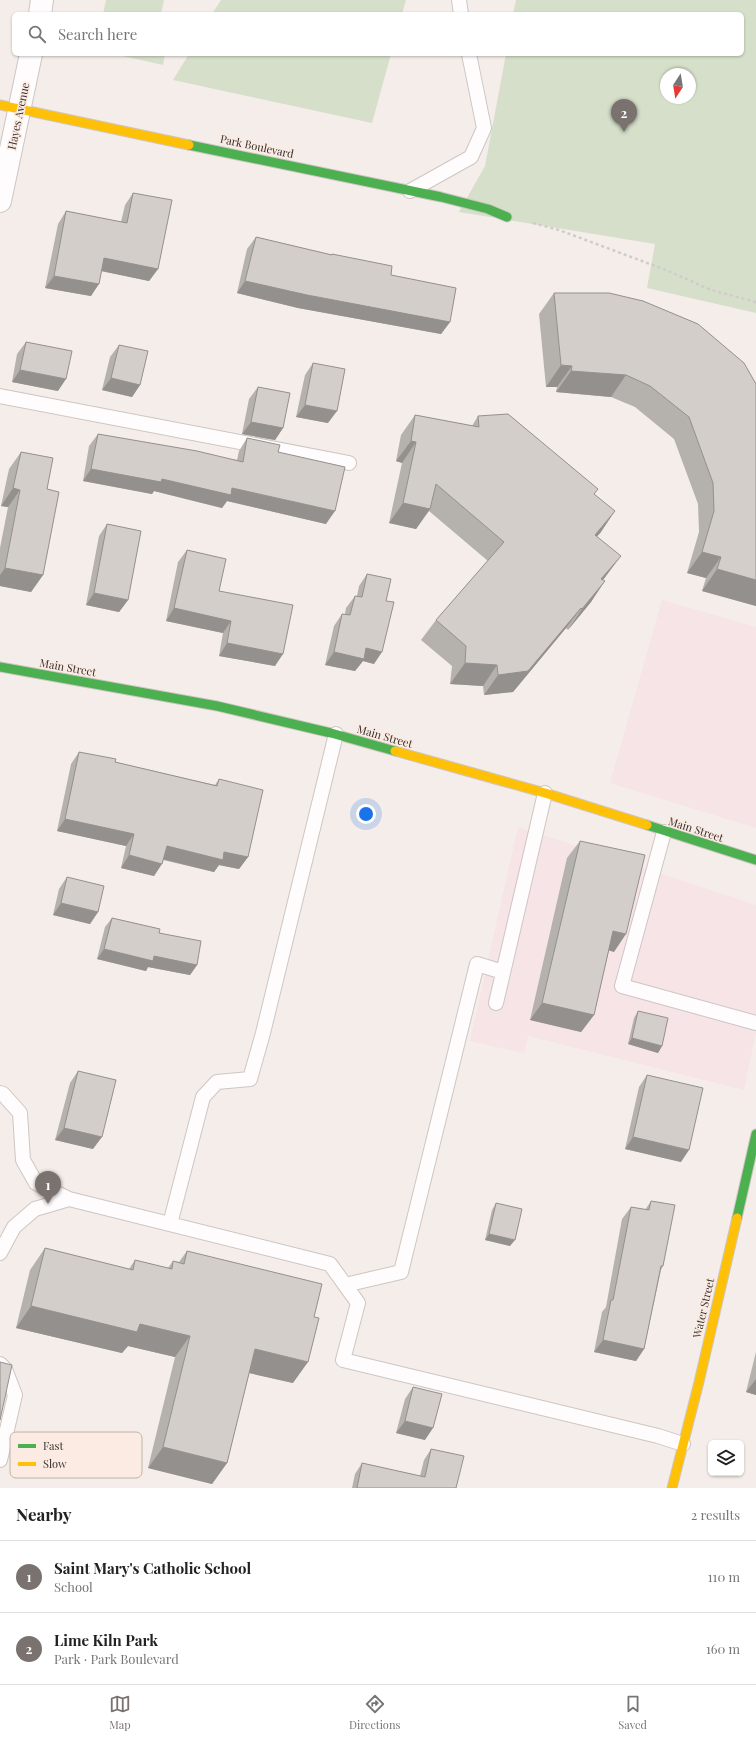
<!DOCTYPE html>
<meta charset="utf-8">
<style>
:root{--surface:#fff;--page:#f2f2f2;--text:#222;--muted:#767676;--line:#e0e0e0;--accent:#79726f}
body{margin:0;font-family:"Playfair Display",serif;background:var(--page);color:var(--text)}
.controls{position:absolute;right:12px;bottom:12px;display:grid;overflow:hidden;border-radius:6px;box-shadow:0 1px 3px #0004}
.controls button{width:36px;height:36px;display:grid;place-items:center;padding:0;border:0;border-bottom:1px solid var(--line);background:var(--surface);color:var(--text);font:20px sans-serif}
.compass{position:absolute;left:660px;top:68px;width:36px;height:36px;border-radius:50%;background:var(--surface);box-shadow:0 1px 3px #0004;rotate:192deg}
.you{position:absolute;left:366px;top:814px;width:14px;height:14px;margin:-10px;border:3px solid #fff;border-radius:50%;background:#1a73e8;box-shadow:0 0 0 6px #1a73e833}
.badge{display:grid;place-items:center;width:26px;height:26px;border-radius:50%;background:var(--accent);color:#fff;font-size:13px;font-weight:700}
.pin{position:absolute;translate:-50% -33px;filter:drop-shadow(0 1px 2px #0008)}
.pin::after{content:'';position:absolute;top:21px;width:14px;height:12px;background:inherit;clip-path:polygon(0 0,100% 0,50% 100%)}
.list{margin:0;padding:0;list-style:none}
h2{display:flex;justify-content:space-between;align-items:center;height:52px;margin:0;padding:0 16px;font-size:17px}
h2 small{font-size:13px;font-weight:400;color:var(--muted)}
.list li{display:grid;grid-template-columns:26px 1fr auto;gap:12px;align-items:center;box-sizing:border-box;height:72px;padding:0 16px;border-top:1px solid var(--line)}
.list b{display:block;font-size:15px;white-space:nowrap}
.list p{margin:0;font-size:13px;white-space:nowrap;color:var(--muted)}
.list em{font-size:13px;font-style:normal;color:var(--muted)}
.icon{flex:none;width:22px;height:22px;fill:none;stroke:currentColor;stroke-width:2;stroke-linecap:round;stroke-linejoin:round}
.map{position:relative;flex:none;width:756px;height:1488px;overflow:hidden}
.search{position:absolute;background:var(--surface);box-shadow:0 1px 3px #0004;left:12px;right:12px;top:12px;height:44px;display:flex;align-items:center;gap:10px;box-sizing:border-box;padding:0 14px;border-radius:6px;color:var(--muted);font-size:15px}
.sheet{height:196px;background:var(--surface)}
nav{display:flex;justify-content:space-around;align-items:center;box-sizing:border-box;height:56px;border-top:1px solid var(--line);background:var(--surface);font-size:11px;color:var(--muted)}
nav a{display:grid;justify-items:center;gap:2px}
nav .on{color:var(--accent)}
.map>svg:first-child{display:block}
.commercial{fill:#f6e4e6}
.green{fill:#d6dfca;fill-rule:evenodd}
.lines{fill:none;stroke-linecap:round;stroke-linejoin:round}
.lane-casing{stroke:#cdc6c3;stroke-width:16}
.street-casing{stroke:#cdc6c3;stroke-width:24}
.fast-casing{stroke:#cdc6c3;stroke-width:11}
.slow-casing{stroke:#cdc6c3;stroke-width:11}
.path{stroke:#d0ccca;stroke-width:2.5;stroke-dasharray:3 3;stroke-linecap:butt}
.lane{stroke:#fefcfc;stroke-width:14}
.street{stroke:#fefcfc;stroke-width:22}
.fast{stroke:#4caf50;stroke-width:9}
.slow{stroke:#ffc107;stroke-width:9}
.wall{fill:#b5b1ad}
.shaded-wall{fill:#94908d}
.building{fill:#d3cec9;stroke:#94908d}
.labels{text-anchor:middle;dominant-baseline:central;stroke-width:3;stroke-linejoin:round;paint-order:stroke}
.street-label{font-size:11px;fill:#36302d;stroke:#fbebe3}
.key{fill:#fbebe3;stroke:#c0b3ac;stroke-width:1}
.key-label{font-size:11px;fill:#36302d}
</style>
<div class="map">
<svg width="756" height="1488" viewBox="0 0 756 1488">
<rect width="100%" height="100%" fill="#f5ede9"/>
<path class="commercial" d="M662 600 756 627V828L610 783Z
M518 827 756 905V1033L744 1090 528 1036 524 1053 470 1041Z"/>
<path class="green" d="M106 0H164L161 14H103Z
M221 0H406L402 14H212Z
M516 0H756V313L647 288 655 244 459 212 485 166 506 54H742V14H513ZM666 74H690V98H666Z
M114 54H165L163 65Z
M189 54H391L372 123 173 80Z"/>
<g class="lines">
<g class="lane-casing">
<path id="lane" d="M459 0 461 14
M410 191 471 157 484 128 469 54
M0 396 349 463
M664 832 622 986 756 1023
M496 1003 545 793
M0 1093 3 1094 20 1113 23 1160 36 1183 69 1199
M170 1224 203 1097 217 1082 250 1079 263 1033 336 734
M0 1253 14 1227 35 1209 69 1199 330 1264 358 1303 343 1360 658 1436 683 1444
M345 1285 401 1272 477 964 503 972
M0 1364 5 1369 15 1395 0 1460"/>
</g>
<g class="street-casing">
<path id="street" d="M40 14 42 0
M0 201 31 54"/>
</g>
<g class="fast-casing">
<path id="fast" d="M189 145 441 197 488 209 507 217
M0 667 217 706 331 733 395 751
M647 825 756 860
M737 1218 756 1134"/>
</g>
<g class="slow-casing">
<path id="slow" d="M0 105 189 145
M395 751 545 793 647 825
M672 1488 699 1382 737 1218"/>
</g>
<path class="path" d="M533 223 559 230 666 270 711 290 756 302"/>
<use href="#lane" class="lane"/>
<use href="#street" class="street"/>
<use href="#fast" class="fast"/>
<use href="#slow" class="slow"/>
</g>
<path class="wall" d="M133 193 158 269 149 281 102 271 91 296 45 288 58 224 66 211 121 222 125 205Z
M256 237 332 255V254L391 275 450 322 441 334 298 308 237 293 247 249Z
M554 293 698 324 756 606 702 591 706 578 687 573 699 532 698 504 674 439 635 407 611 397 556 392 557 387H546L539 314Z
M26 342 58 391 12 382 17 354Z
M119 345 140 385 132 397 102 390 110 357Z
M313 363 328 423 296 417 305 375Z
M258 387 283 428 275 440 242 434 249 399Z
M415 415 472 426 478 416 594 494 601 532 597 536 606 576 603 580 591 602 568 630 566 628 513 692 484 695 483 686 450 684 452 666 421 640 436 620 488 561 429 511 416 529 389 523 402 463 396 461 401 435Z
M98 434 237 460 239 451 247 438 278 452 326 524 227 501 222 508 154 491 152 494 83 481 89 446Z
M21 452 47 489 43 575 31 592 0 586V548L8 507 1 506 9 469Z
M107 524 128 600 119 612 86 605 99 536Z
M187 550 219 591 275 666 219 656 223 633 166 621 178 562Z
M367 574 386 601 374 664 363 661 355 671 325 665 334 626 342 614H345L346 608 355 596H357L359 586Z
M79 752 115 762 215 785 219 779 248 857 239 869 219 865 214 872 163 860 154 876 121 868 126 846 57 831 71 764Z
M580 841 614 952 609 950 594 1015 581 1032 530 1020 567 858Z
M67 877 98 912 90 924 53 915 59 889Z
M112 918 159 933 197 965 190 975 148 967 146 971 97 959 105 927Z
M638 1011 662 1046 658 1053 628 1044 634 1018Z
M78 1071 93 1149 55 1140 70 1083Z
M647 1075 681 1162 625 1149 639 1087Z
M651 1201 663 1266 661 1270 644 1349 636 1361 594 1352 602 1312 606 1307 622 1219 631 1207 645 1210Z
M496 1203 510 1246 485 1240 492 1210Z
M45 1248 129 1269 135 1260 168 1268 173 1261 179 1262 187 1251 293 1383 249 1373 227 1463 212 1484 148 1468 175 1357 128 1346 122 1353 16 1328 30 1270Z
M756 1352V1395L746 1392Z
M413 1387 425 1440 396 1433 405 1399Z
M431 1449 456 1488H352L355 1474 362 1463 420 1476 424 1460Z"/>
<path class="shaded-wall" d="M104 258 158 269 149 281 96 270Z
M54 276 99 284 91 296 45 288Z
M245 281 450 322 441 334 298 308 237 293Z
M561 365 572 366 557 387H546Z
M20 370 66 379 58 391 12 382Z
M571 371 626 375 611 397 556 392Z
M111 378 140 385 132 397 102 390Z
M305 405 337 411 328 423 296 417Z
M251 422 283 428 275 440 242 434Z
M411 441 416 442 402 463 396 461Z
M91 469 162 479 232 488 335 511 326 524 227 501 222 508 154 491 152 494 83 481Z
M13 488 20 490 8 507 1 506Z
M403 503 430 509 416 529 389 523Z
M615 511 601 532 581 555 595 535Z
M702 552 721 557 706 578 687 573Z
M621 556 606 576 587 599 601 579Z
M5 568 43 575 31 592 0 586V575Z
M717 569 756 580V606L702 591Z
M605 581 591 602 568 630 582 609Z
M94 593 128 600 119 612 86 605Z
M174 608 231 621 223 633 166 621Z
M581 608 566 628 513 692 484 695 498 675Z
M227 643 283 654 275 666 219 656Z
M366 648 382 652 374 664 363 661 355 671 325 665 334 652Z
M465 663 497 665 483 686 450 684Z
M65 819 134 834 126 846 57 831Z
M167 846 224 852 248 857 239 869 219 865 214 872 158 858Z
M129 855 162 864 154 876 121 868Z
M61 903 98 912 90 924 53 915Z
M613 931 626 934 614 952 601 948Z
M104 949 154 956 197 965 190 975 148 967 146 971 97 959Z
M542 1003 594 1015 581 1032 530 1020Z
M632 1038 662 1046 658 1053 628 1044Z
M64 1128 102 1137 93 1149 55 1140Z
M633 1137 689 1150 681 1162 625 1149Z
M489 1234 515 1240 510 1246 485 1240Z
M31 1306 140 1324 190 1336 175 1357 128 1346 122 1353 16 1328Z
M603 1340 644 1349 636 1361 594 1352Z
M255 1349 308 1362 293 1383 240 1371Z
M756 1379V1395L746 1392Z
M405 1421 433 1428 425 1440 396 1433Z
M163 1447 227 1463 212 1484 148 1468Z"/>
<path class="building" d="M133 193 172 200 158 269 104 258 99 284 54 276 66 211 127 223Z
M256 237 332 255V254L392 266 391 275 456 288 450 322 307 295 245 281Z
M554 293H609L643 301 698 324 744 363 756 384V580L717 569 721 557 702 552 714 511 713 483 689 417 650 386 626 375 571 371 572 366 561 365Z
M26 342 72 351 66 379 20 370Z
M119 345 148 351 140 385 111 378Z
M313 363 345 369 337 411 305 405Z
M258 387 290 393 283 428 251 422Z
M508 414 598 489 594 494 615 511 595 535 621 556 601 579 605 581 582 609 581 608 528 671 498 675 497 665 465 663 466 646 436 620 504 542 436 484 430 509 403 503 416 442 411 441 415 415 479 427 478 416Z
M98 434 197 451 243 462 247 438 280 445 278 452 345 467 335 511 232 488 231 495 162 479 161 482 91 469Z
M21 452 53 458 47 489 59 492 43 575 5 568 20 490 13 488Z
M107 524 141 531 128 600 94 593Z
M187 550 226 559 219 591 293 605 283 654 227 643 231 621 174 608Z
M367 574 391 579 386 601 394 602 382 652 366 648 364 659 334 652 342 614 350 615 355 596 362 597Z
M79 752 116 759 115 762 217 786 219 779 263 790 248 857 224 852 223 860 167 846 162 864 129 855 134 834 65 819Z
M580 841 645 855 626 934 613 931 594 1015 542 1003Z
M67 877 104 886 98 912 61 903Z
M112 918 160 929 159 933 201 941 197 965 154 956 153 961 104 949Z
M638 1011 668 1018 662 1046 632 1038Z
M78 1071 116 1080 102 1137 64 1128Z
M647 1075 703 1088 689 1150 633 1137Z
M651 1201 675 1205 663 1266H661L644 1349 603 1340 611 1300H613L631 1207 649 1210Z
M496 1203 522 1209 515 1240 489 1234Z
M45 1248 133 1270 135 1260 172 1269 173 1261 184 1264 187 1251 322 1284 314 1317 319 1318 308 1362 255 1349 227 1463 163 1447 190 1336 140 1324 137 1332 31 1306Z
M0 1362 12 1365 0 1420Z
M413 1387 442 1394 433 1428 405 1421Z
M431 1449 464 1456 456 1488H357L362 1463 425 1477Z"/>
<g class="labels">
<g class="street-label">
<text transform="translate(18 116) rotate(-78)">Hayes Avenue</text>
<text transform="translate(257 146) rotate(12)">Park Boulevard</text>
<text transform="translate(68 667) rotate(10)">Main Street</text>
<text transform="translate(385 736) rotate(16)">Main Street</text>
<text transform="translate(696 829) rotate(18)">Main Street</text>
<text transform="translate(703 1308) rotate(-77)">Water Street</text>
</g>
</g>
<rect x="10" y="1432" width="132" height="46" rx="6" class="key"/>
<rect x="18" y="1444" width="18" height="4" fill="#4caf50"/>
<rect x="18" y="1462" width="18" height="4" fill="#ffc107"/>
<g class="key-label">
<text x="43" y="1450">Fast</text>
<text x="43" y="1468">Slow</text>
</g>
</svg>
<div class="controls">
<button><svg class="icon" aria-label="layers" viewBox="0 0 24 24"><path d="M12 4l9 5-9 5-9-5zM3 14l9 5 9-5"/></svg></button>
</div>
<svg class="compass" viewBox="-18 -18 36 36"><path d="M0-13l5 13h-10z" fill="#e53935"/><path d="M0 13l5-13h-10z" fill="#767676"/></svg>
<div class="you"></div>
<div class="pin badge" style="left:48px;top:1204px">1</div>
<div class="pin badge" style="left:624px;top:132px">2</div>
<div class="search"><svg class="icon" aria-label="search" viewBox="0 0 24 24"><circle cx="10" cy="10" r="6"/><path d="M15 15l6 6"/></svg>Search here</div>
</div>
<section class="sheet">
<h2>Nearby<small>2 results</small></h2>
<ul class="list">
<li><span class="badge">1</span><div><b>Saint Mary's Catholic School</b><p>School</p></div><em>110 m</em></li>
<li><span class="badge">2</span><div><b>Lime Kiln Park</b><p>Park · Park Boulevard</p></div><em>160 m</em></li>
</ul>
</section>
<nav>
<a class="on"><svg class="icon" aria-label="map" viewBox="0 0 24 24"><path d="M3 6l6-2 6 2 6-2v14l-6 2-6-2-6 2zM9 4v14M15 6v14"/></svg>Map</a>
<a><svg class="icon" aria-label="directions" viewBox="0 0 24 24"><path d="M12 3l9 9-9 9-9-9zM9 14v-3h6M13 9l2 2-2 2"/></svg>Directions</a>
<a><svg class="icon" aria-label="saved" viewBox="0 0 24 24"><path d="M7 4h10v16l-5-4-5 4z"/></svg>Saved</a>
</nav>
